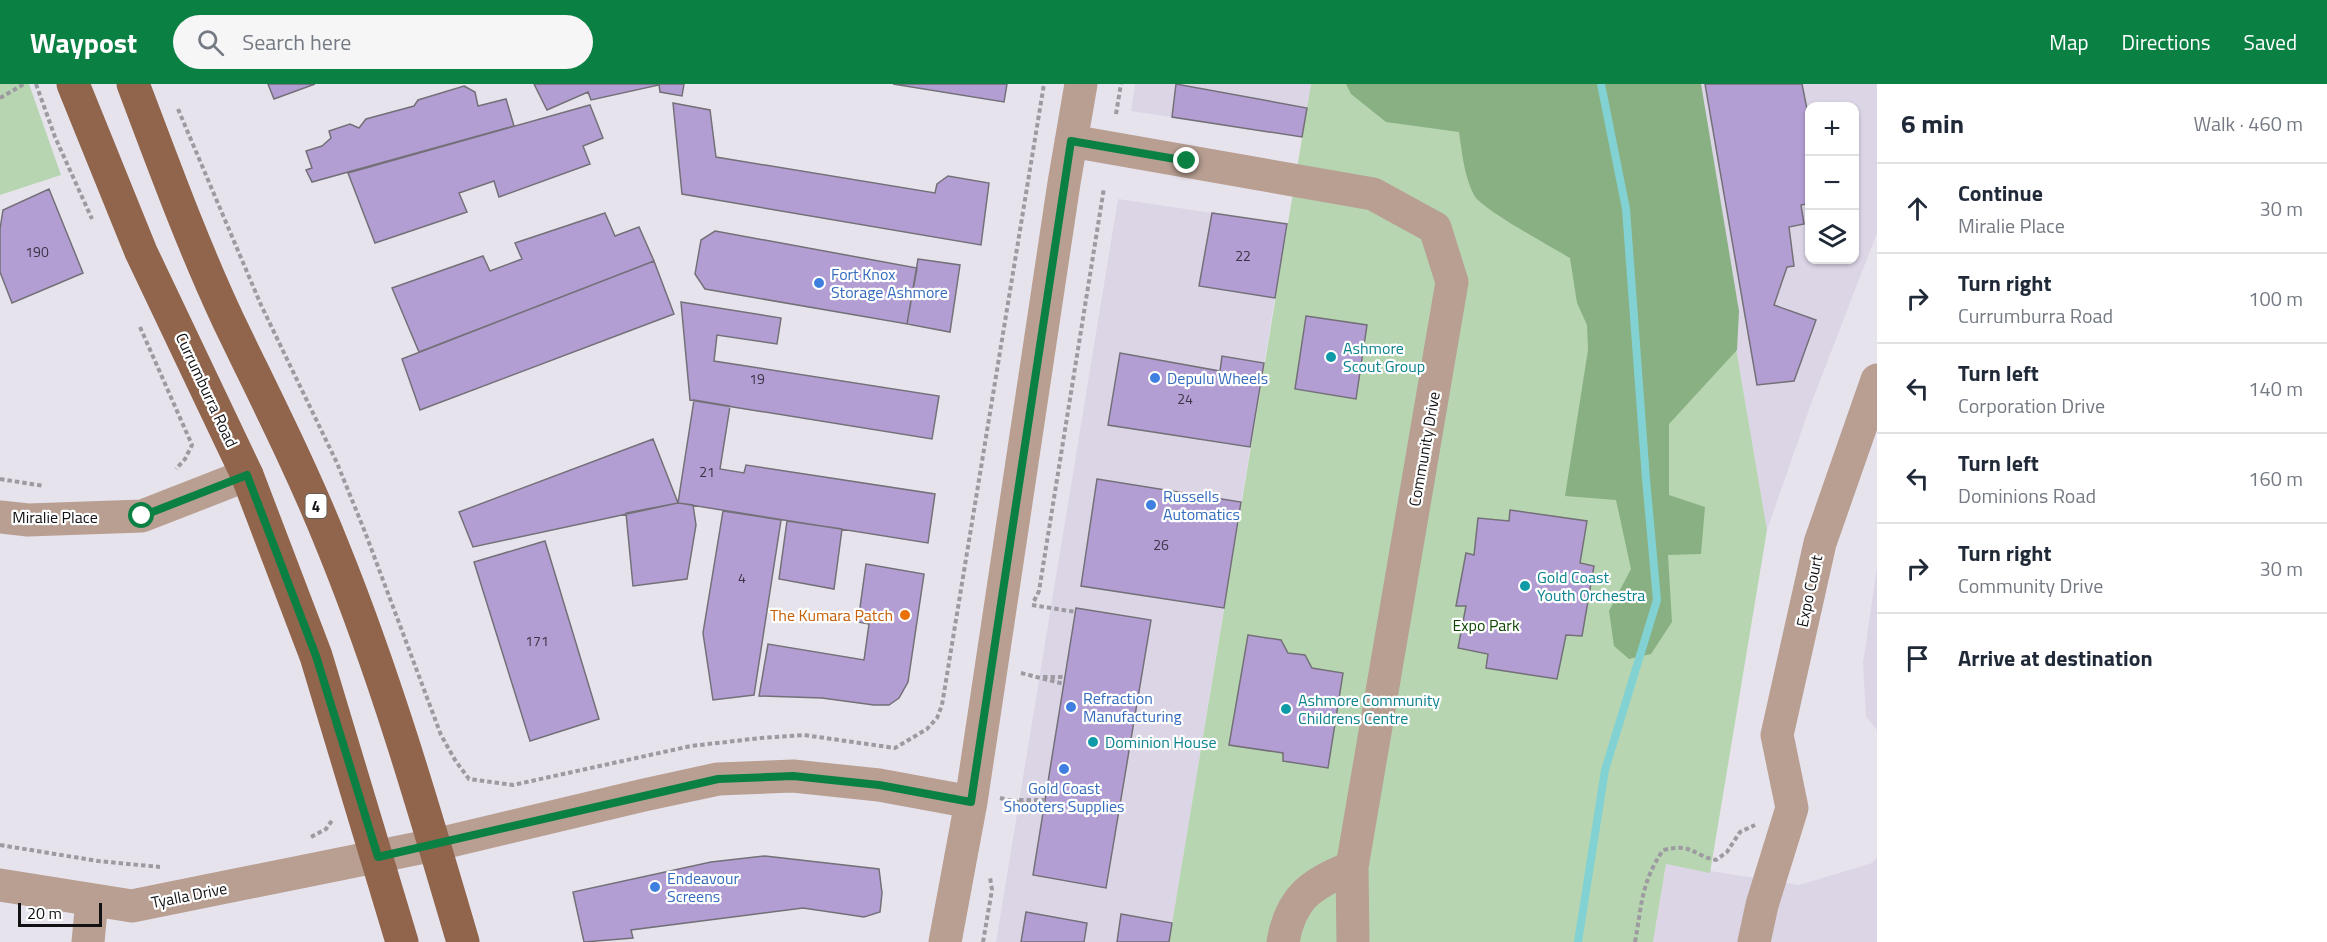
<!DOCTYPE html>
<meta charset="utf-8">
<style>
:root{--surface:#fff;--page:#f6f6f7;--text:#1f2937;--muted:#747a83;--line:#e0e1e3;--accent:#0b8043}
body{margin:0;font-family:"Titillium Web",sans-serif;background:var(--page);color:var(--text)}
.controls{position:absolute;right:18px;top:18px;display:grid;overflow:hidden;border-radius:12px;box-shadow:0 2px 4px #0004}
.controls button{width:54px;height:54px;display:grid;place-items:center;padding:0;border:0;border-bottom:2px solid var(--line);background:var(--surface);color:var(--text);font:30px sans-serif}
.scale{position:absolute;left:18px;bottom:15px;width:84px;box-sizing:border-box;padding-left:6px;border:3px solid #121114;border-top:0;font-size:16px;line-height:21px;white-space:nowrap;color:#121114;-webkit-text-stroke:4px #fff;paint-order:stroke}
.stop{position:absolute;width:18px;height:18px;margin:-14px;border:4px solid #0b8043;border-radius:50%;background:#fff}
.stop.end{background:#0b8043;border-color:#fff;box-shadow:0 2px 6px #0008}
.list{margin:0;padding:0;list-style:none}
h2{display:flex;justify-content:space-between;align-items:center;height:78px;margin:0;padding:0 24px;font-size:26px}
h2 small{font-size:20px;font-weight:400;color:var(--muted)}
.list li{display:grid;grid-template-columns:39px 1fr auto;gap:18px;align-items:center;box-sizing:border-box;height:90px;padding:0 24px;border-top:2px solid var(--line)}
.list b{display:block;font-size:22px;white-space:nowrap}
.list p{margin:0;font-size:20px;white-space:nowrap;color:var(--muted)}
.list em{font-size:20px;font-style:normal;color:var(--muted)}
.icon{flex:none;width:33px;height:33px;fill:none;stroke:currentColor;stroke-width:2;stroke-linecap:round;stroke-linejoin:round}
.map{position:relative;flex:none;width:1877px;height:858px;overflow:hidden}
header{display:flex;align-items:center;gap:36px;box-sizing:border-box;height:84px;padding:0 30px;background:var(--accent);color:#fff}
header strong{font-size:28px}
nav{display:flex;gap:33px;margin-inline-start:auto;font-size:21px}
.search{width:420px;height:54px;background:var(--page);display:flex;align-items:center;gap:15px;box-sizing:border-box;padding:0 21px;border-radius:33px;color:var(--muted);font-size:22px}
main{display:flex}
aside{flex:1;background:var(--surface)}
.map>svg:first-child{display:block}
.built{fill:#dcd5e6;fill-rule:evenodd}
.green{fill:#b7d5b1}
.forest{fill:#89b082}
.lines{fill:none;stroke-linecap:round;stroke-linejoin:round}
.stream{stroke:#82d2d3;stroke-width:8}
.building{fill:#b39ed3;stroke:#737078;stroke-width:1.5}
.path{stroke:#9d9aa1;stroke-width:4;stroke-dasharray:4.5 3;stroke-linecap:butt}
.minor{stroke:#b89f92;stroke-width:33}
.major{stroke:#90654c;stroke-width:33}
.route{stroke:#0b8043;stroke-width:8}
.shop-dot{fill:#3f7fe0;stroke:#fff;stroke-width:2}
.culture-dot{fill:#0f9aa8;stroke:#fff;stroke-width:2}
.food-dot{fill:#e8710a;stroke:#fff;stroke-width:2}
.labels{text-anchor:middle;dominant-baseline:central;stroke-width:4.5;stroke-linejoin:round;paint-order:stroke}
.number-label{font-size:14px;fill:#3a3444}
.shield{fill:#fff;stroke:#59585a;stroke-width:1.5}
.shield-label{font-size:15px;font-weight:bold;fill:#121114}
.shop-label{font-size:16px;fill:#366cbe;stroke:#fff;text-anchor:start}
.culture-label{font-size:16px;fill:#0d838f;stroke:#fff;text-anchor:start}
.street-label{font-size:16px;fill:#121114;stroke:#fff}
.food-label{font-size:16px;fill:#c56008;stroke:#fff;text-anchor:end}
.park-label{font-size:16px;fill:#0f4503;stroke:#fff}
</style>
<header>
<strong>Waypost</strong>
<div class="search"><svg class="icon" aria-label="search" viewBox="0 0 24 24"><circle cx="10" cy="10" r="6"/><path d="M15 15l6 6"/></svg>Search here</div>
<nav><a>Map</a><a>Directions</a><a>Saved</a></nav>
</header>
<main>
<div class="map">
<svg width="1877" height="858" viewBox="0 0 1877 858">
<rect width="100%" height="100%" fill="#e7e3ed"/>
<path class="built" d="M1135 0H1311L1302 53 1131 27Z
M1691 0H1877V149L1811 320 1767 446ZM1810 22H1854V176H1810Z
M1118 115 1287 140 1169 858H996Z
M1877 483V646L1866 633 1863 579Z
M1877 773V858H1653L1666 780 1799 801 1872 779Z"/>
<path class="green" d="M0 0H29L61 91 0 111Z
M1311 0H1691L1767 446 1710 789 1666 780 1653 858H1169Z"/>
<path class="forest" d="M1346 0H1701L1739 227 1737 266 1669 340V411L1705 423 1701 470 1668 471 1672 538 1651 570 1629 575 1614 562 1609 527 1631 485 1616 416 1565 412 1588 266 1587 241 1577 219 1570 174C1553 164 1480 124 1474 111 1464 92 1462 68 1459 48L1386 38 1351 10Z"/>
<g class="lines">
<path class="stream" d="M1578 858 1605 686 1657 516 1646 395 1626 125 1601 0"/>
</g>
<path class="building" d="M268 0H315L274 15Z
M534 0H659V1L591 16 588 8 547 26Z
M659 0H684L682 12 660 8Z
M893 0H1007L1004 18Z
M1176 0 1307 24 1302 53 1172 33Z
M1705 0H1802L1810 40V119L1801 121 1804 140 1789 143 1794 182 1787 183 1774 221 1816 236 1794 297 1757 301Z
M464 2 475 8 478 22 506 15 514 42 312 98 306 86 312 84 306 67 322 62 331 54 329 47 350 40 359 44 366 35 414 22 418 16Z
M673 19 710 26 716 73 935 109 937 100 948 92 989 99 981 161 682 110Z
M590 21 603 54 583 62 590 80 499 113 494 97 459 109 467 128 375 159 348 89Z
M49 105 83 189 12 219 0 188V145L3 126Z
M605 129 615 152 639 143 654 177 419 268 392 204 483 172 490 187 522 175 515 159Z
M1212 129 1287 140 1275 214 1199 202Z
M715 147 917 184 907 240 705 205 695 190 701 156Z
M918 175 960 181 950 248 907 240Z
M654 177 674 230 420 326 402 275Z
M681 218 781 234 777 260 717 251 714 277 939 312 932 355 690 316Z
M1306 232 1367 241 1356 315 1295 305Z
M1120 269 1220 287 1222 272 1264 279 1250 363 1108 341Z
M694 316 730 322 720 385 744 389 746 381 935 410 928 459 678 419Z
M653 355 678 419 473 463 459 428Z
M1097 395 1241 418 1224 524 1081 502Z
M678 419 693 421 696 441 687 495 633 502 626 429Z
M1510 426 1587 437 1580 479 1594 482 1582 552 1566 551 1557 595 1486 584 1488 570 1458 564 1466 522H1456L1466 469 1474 471 1478 434 1509 437Z
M723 427 781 436 754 611 713 616 703 549Z
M787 437 842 445 834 505 779 495Z
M545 457 599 635 530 657 474 478Z
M866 480 924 490 908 598 899 614 889 621H874L822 614 759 612 768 560 864 576 869 540 858 538Z
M1076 524 1151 536 1106 804 1033 791Z
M1248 551 1281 556 1288 569 1305 571 1312 584 1343 589 1328 684 1283 677V669L1229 661Z
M765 772 879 785 882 809 880 828 864 833 803 824 631 846 633 854 584 858 573 808 711 778Z
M1026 828 1087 839 1084 858H1021Z
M1121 830 1172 839 1169 858H1117Z"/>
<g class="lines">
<path class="path" d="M36 0 55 53 92 135
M0 14 24 0
M178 25 261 221 337 379 365 448 441 651 455 676 469 695 513 701 691 662 761 654 804 651 895 664 927 645 937 634 942 621 1044 0
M1116 30 1121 0
M140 243 192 361 185 375 176 385
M0 395 44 402
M1034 517 1039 507 1104 104
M1032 521 1076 528
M1021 589 1064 600
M1043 593H1065
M1000 714 1044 724
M1019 716H1045
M311 753 326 745 333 735
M0 761 98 777 160 783
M983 858 992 806 990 793
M1635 858C1642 820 1641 799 1663 766 1694 759 1691 771 1716 776L1727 768 1740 748 1755 741"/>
<path class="minor" d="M1071 57 1373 110 1435 144 1452 198 1352 783 1353 858
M0 433 28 436 142 432 247 391
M0 801 132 822 434 761 644 711 718 695 793 692 879 701 971 718
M88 858 92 816
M945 858 971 718 1064 99 1081 0
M1283 858C1291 812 1312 800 1352 783
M1754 858 1762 821 1792 724 1777 651 1820 459 1877 296"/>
<path class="major" d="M73 0 141 168 247 391 316 572 402 858
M133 0C163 79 192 159 228 236 264 311 302 385 333 463 385 591 424 725 463 858"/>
</g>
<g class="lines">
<path class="route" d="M142 432 247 391 316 572 378 773 718 695 793 692 879 701 971 718 1071 57 1187 77"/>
</g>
<g class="shop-dot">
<circle cx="819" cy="199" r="6"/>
<circle cx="1155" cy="294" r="6"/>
<circle cx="1151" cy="421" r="6"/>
<circle cx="1071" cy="623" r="6"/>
<circle cx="1064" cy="685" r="6"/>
<circle cx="655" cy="803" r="6"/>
</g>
<g class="culture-dot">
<circle cx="1331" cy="273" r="6"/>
<circle cx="1525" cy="502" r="6"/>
<circle cx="1286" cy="625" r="6"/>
<circle cx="1093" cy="658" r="6"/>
</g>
<circle class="food-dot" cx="905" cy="531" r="6"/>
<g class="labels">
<g class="number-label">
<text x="37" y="167">190</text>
<text x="1243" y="171">22</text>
<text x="757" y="294">19</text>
<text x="1185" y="314">24</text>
<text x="707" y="387">21</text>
<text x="1161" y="460">26</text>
<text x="742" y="493">4</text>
<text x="537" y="556">171</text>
</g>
<rect class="shield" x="305.5" y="410" width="21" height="24" rx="4.5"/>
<g class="shield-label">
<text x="316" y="422">4</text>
</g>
<g class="shop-label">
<text x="831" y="190">Fort Knox<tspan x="831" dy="18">Storage Ashmore</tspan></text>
<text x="1167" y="294">Depulu Wheels</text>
<text x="1163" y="412">Russells<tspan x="1163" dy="18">Automatics</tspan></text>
<text x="1083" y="614">Refraction<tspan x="1083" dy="18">Manufacturing</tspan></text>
<text x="1064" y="704" text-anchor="middle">Gold Coast<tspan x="1064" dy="18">Shooters Supplies</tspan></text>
<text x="667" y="794">Endeavour<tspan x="667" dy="18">Screens</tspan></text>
</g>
<g class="culture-label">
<text x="1343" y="264">Ashmore<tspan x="1343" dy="18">Scout Group</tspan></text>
<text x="1537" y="493">Gold Coast<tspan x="1537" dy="18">Youth Orchestra</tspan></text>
<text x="1298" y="616">Ashmore Community<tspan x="1298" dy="18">Childrens Centre</tspan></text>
<text x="1105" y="658">Dominion House</text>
</g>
<g class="street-label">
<text transform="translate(207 306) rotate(65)">Currumburra Road</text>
<text transform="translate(1424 365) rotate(-80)">Community Drive</text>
<text x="55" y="433">Miralie Place</text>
<text transform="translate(1809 507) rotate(-78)">Expo Court</text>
<text transform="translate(189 811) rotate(-11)">Tyalla Drive</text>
</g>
<g class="food-label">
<text x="893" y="531">The Kumara Patch</text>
</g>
<g class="park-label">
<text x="1486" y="541">Expo Park</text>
</g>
</g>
</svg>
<div class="controls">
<button>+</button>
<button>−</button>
<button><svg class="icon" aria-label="layers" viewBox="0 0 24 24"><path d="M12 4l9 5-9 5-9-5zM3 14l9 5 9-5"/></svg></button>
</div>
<div class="scale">20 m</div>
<div class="stop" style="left:142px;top:432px"></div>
<div class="stop end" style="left:1187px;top:77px"></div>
</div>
<aside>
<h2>6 min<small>Walk · 460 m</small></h2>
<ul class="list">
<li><svg class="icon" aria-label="ahead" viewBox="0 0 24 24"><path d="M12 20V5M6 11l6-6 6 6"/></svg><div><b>Continue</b><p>Miralie Place</p></div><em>30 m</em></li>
<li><svg class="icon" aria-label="right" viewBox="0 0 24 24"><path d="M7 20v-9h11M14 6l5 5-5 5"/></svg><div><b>Turn right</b><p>Currumburra Road</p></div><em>100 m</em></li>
<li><svg class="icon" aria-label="left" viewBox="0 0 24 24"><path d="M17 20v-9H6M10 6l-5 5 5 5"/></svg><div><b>Turn left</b><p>Corporation Drive</p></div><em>140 m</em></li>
<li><svg class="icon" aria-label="left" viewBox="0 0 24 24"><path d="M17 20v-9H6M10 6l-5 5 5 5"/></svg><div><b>Turn left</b><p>Dominions Road</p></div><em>160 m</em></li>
<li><svg class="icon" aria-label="right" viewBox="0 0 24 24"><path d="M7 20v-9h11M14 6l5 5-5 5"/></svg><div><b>Turn right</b><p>Community Drive</p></div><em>30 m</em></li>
<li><svg class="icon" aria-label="arrive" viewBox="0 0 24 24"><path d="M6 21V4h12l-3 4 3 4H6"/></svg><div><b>Arrive at destination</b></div></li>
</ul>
</aside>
</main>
